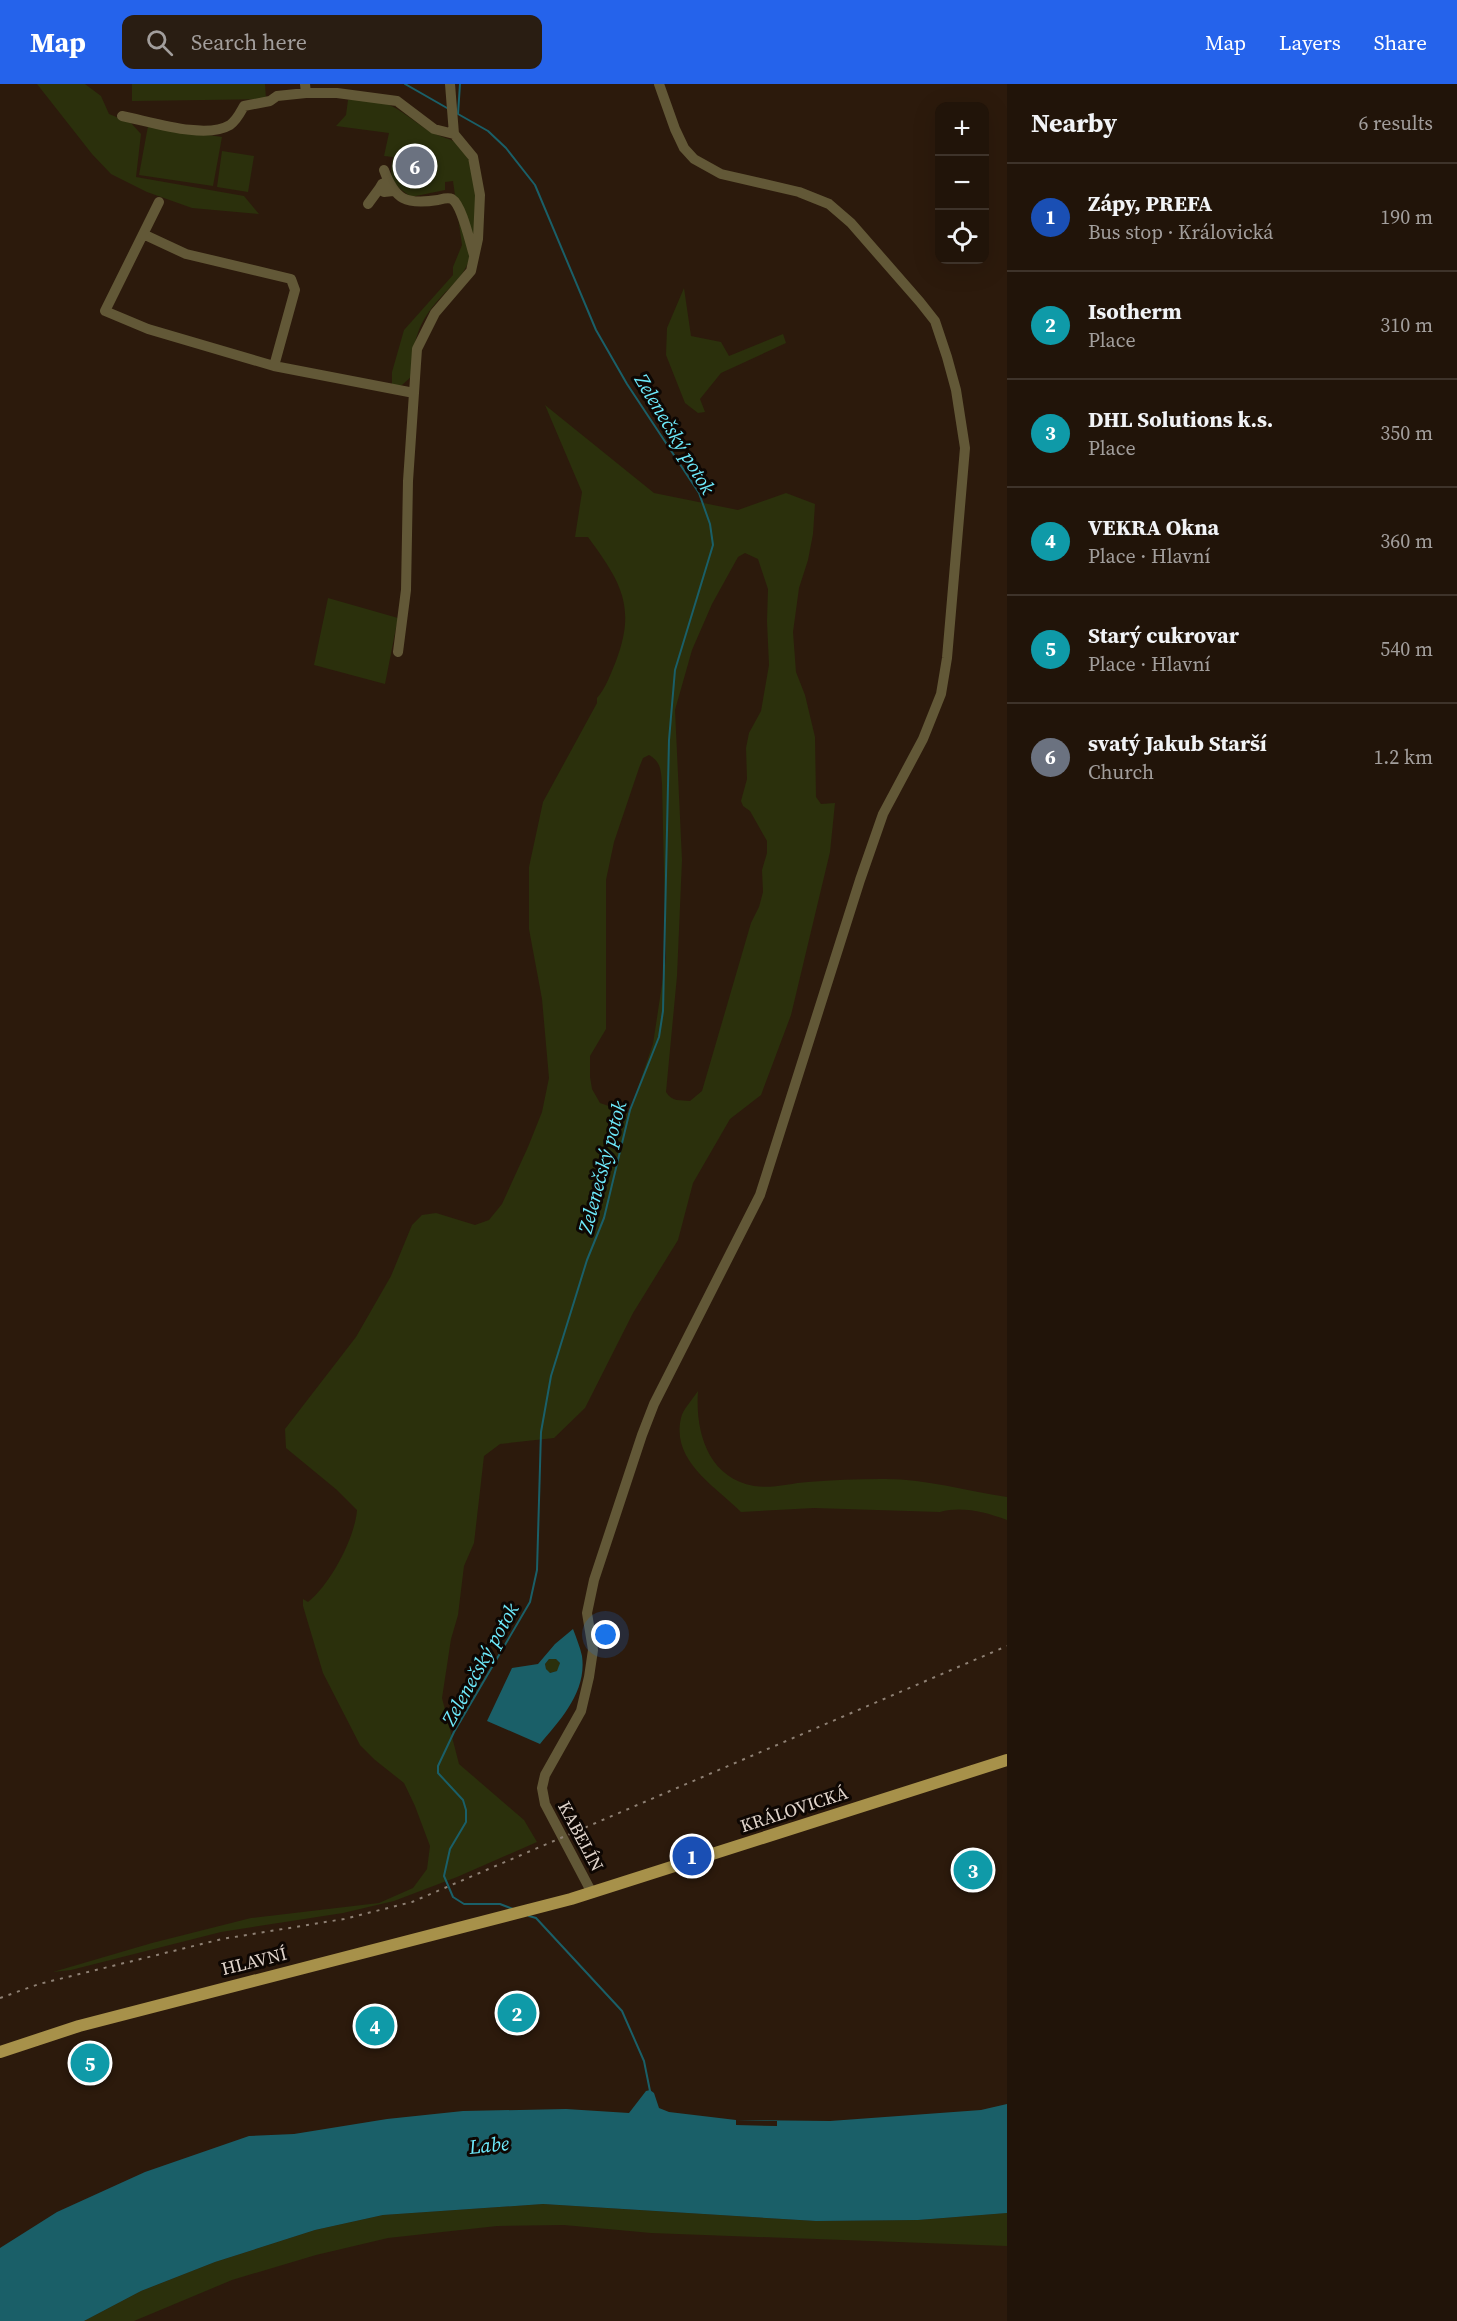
<!DOCTYPE html>
<meta charset="utf-8">
<style>
:root{--surface:#211409;--page:#291d12;--text:#f1f3f6;--muted:#a29e9c;--line:#3e332a;--accent:#2563eb}
body{margin:0;font-family:"Source Serif 4",serif;background:var(--page);color:var(--text)}
.controls{position:absolute;right:18px;top:18px;display:grid;overflow:hidden;border-radius:12px;box-shadow:0 6px 24px #0002}
.controls button{width:54px;height:54px;display:grid;place-items:center;padding:0;border:0;border-bottom:2px solid var(--line);background:var(--surface);color:var(--text);font:30px sans-serif}
.you{position:absolute;left:606px;top:1551px;width:21px;height:21px;margin:-15px;border:4px solid #fff;border-radius:50%;background:#1a73e8;box-shadow:0 0 0 9px #1a73e833}
.badge{display:grid;place-items:center;width:39px;height:39px;border-radius:50%;background:var(--accent);color:#fff;font-size:20px;font-weight:700}
.pin{position:absolute;translate:-50% -50%;border:3px solid #fff;box-shadow:0 2px 6px #0006}
.list{margin:0;padding:0;list-style:none}
h2{display:flex;justify-content:space-between;align-items:center;height:78px;margin:0;padding:0 24px;font-size:26px}
h2 small{font-size:20px;font-weight:400;color:var(--muted)}
.list li{display:grid;grid-template-columns:39px 1fr auto;gap:18px;align-items:center;box-sizing:border-box;height:108px;padding:0 24px;border-top:2px solid var(--line)}
.list b{display:block;font-size:22px;white-space:nowrap}
.list p{margin:0;font-size:20px;white-space:nowrap;color:var(--muted)}
.list em{font-size:20px;font-style:normal;color:var(--muted)}
.icon{flex:none;width:33px;height:33px;fill:none;stroke:currentColor;stroke-width:2;stroke-linecap:round;stroke-linejoin:round}
.map{position:relative;flex:none;width:1007px;height:2237px;overflow:hidden}
header{display:flex;align-items:center;gap:36px;box-sizing:border-box;height:84px;padding:0 30px;background:var(--accent);color:#fff}
header strong{font-size:28px}
nav{display:flex;gap:33px;margin-inline-start:auto;font-size:21px}
.search{width:420px;height:54px;background:var(--page);display:flex;align-items:center;gap:15px;box-sizing:border-box;padding:0 21px;border-radius:12px;color:var(--muted);font-size:22px}
main{display:flex}
aside{flex:1;background:var(--surface)}
.map>svg:first-child{display:block}
.green{fill:#2b300c;fill-rule:evenodd}
.water{fill:#1a5f68;fill-rule:evenodd}
.pier{fill:#2c1a0c}
.lines{fill:none;stroke-linecap:round;stroke-linejoin:round}
.stream{stroke:#1a5f68;stroke-width:2}
.minor{stroke:#625837;stroke-width:10}
.major{stroke:#a7914a;stroke-width:12}
.rail{stroke:#8e8074;stroke-width:2;stroke-dasharray:3 6;stroke-linecap:butt}
.labels{text-anchor:middle;dominant-baseline:central;stroke-width:6;stroke-linejoin:round;paint-order:stroke}
.street-label{font-size:18px;fill:#e1d5cc;stroke:#0e0703}
.water-label{font-size:20px;font-style:italic;fill:#6eebfd;stroke:#0e0703}
</style>
<header>
<strong>Map</strong>
<div class="search"><svg class="icon" aria-label="search" viewBox="0 0 24 24"><circle cx="10" cy="10" r="6"/><path d="M15 15l6 6"/></svg>Search here</div>
<nav><a>Map</a><a>Layers</a><a>Share</a></nav>
</header>
<main>
<div class="map">
<svg width="1007" height="2237" viewBox="0 0 1007 2237">
<rect width="100%" height="100%" fill="#2c1a0c"/>
<path class="green" d="M37 0H85L101 12 109 30 131 39 141 50 136 93 244 112 259 130 192 124 147 108 111 90 92 70Z
M132 0H265L266 15 132 17Z
M348 16C360 16 373 15 384 19 402 25 415 39 431 48 440 53 453 55 460 61 481 80 479 162 465 185 459 196 449 204 441 213 417 239 413 257 412 292L402 301 392 302V288L404 246 453 191V183L462 161 453 97 445 98V106L411 113C392 99 388 96 393 73L384 72 389 49 336 42 346 31ZM411 63 424 64C428 73 424 83 423 92L419 94 418 101 402 98V92H405V80L402 79V74L406 75Z
M148 42 222 53 213 102 139 91Z
M222 67 254 72 248 108 217 103Z
M684 204 691 252 721 258 729 272 783 250 786 259 721 289 700 315 705 328 698 329 685 319 666 271 667 244Z
M545 321 654 409 738 426 786 409 815 420 813 450 808 476 799 504 793 548 796 588 805 611 815 653 816 713 821 720 835 719 830 768 791 931 761 1011 730 1035 693 1099 678 1156 633 1229 585 1324 554 1354 500 1360 484 1372 474 1459 464 1482 458 1531 451 1555 442 1614 459 1680 524 1736 537 1758 457 1793 394 1817 343 1829 221 1848 71 1886 53 1888 152 1859 251 1834 379 1819 413 1804 427 1785 430 1762 415 1722 404 1699 375 1676 360 1661 323 1589 303 1522V1515L308 1518C330 1501 355 1454 357 1426L337 1406 286 1364 285 1345 356 1253 391 1192 412 1141 422 1131 436 1129 475 1141 489 1136 502 1120 528 1063 542 1028 549 994 542 915 529 845V783L543 718 597 619V614C606 604 611 589 616 577 637 522 620 497 588 453H575L582 408ZM745 469 758 475 768 505 767 537 769 581 761 627 749 649 746 664 747 695 741 717 743 722 750 727 767 757V769L762 786 763 808 759 823 751 839 702 1007 690 1017C680 1016 672 1018 666 1008L677 892 682 776 675 626 692 566 712 520 738 473ZM649 671C661 678 661 686 662 700L666 874 653 960 629 1029 600 1019 592 1005 590 993V972L606 945V796L614 758 639 684 643 674Z
M328 514 398 534 385 600 314 581Z
M698 1307C695 1348 708 1394 754 1402 772 1405 791 1399 808 1398 832 1396 857 1395 881 1395 924 1394 965 1407 1007 1413V1436C985 1428 962 1422 940 1428L814 1424 741 1428C715 1402 671 1377 681 1334 683 1325 693 1315 698 1307Z
M549 1575H556L560 1579 558 1587 549 1589 546 1585 545 1580Z
M543 2120 816 2137 918 2136 1007 2129V2162L651 2149 564 2141 497 2142 388 2154 316 2171 232 2196 134 2237H84L141 2207 215 2178 315 2146 383 2131Z"/>
<path class="water" d="M573 1545C576 1553 580 1563 582 1572 587 1608 560 1636 540 1660L487 1637 512 1584 538 1580 555 1560ZM549 1575H556L560 1579 557 1587 550 1589 546 1585 545 1580Z
M650 2006 654 2009 659 2024 669 2028 736 2036 830 2037 981 2026 1007 2020V2129L918 2136 816 2137 543 2120 383 2131 315 2146 215 2178 141 2207 84 2237H0V2164L57 2128 145 2088 249 2052 294 2050 387 2035 463 2027 566 2025 629 2029 646 2007Z"/>
<path class="pier" d="M736 2036 777 2037V2042L736 2041Z"/>
<g class="lines">
<path class="stream" d="M405 0 447 24
M460 0 458 30 488 47 506 64 535 101 596 246 627 300 699 409 710 440 713 461 675 586 669 656 663 927 659 953 630 1026 604 1134 587 1176 551 1292 541 1348 537 1486 530 1518 454 1648 438 1682V1689L463 1716 466 1726V1738L450 1765 444 1792 453 1813 464 1820H500L513 1825
M529 1832 536 1834 622 1927 644 1977 650 2007"/>
<path class="minor" d="M305 0 306 9H337L397 17 434 45 454 50
M122 32C149 37 205 56 230 41 237 36 240 29 244 22L270 17 277 12 306 9
M384 86C395 116 406 121 438 116 442 115 448 113 452 115 462 121 470 159 474 171
M388 97 382 100 379 105 384 108 393 107
M159 118 105 227 148 245 274 282 414 309
M368 120 379 105
M143 150 186 170 291 195 295 206 274 282
M398 568 406 506 408 397 417 265 435 229 471 187 478 155 480 111 473 73 454 50 450 0
M592 1809 545 1720 542 1704 545 1691 581 1627 589 1593 593 1566 587 1529 594 1496 642 1351 654 1320 760 1111 860 796 883 730 923 655 941 610 947 574 965 364 956 306 947 273 935 237 920 218 851 139 829 120 799 108 721 90 694 75 684 64 675 45 659 0"/>
<path class="major" d="M0 1968 79 1942 571 1815 1007 1676"/>
<path class="rail" d="M0 1914 39 1900 222 1855 344 1835 412 1818 1007 1562"/>
</g>
<g class="labels">
<g class="street-label">
<text transform="translate(794 1725) rotate(-18)">KRÁLOVICKÁ</text>
<text transform="translate(581 1752) rotate(62)">KABELÍN</text>
<text transform="translate(254 1877) rotate(-14)">HLAVNÍ</text>
</g>
<g class="water-label">
<text transform="translate(675 350) rotate(59)">Zelenečský potok</text>
<text transform="translate(602 1083) rotate(-75)">Zelenečský potok</text>
<text transform="translate(480 1580) rotate(-61)">Zelenečský potok</text>
<text transform="translate(489 2061) rotate(-6)">Labe</text>
</g>
</g>
</svg>
<div class="controls">
<button>+</button>
<button>−</button>
<button><svg class="icon" aria-label="locate" viewBox="0 0 24 24"><circle cx="12" cy="12" r="6"/><path d="M12 2v4M12 18v4M2 12h4M18 12h4"/></svg></button>
</div>
<div class="you"></div>
<div class="pin badge" style="left:692px;top:1772px;background:#1a4fb4">1</div>
<div class="pin badge" style="left:517px;top:1929px;background:#0f9aa8">2</div>
<div class="pin badge" style="left:973px;top:1786px;background:#0f9aa8">3</div>
<div class="pin badge" style="left:375px;top:1942px;background:#0f9aa8">4</div>
<div class="pin badge" style="left:90px;top:1979px;background:#0f9aa8">5</div>
<div class="pin badge" style="left:415px;top:82px;background:#6b7280">6</div>
</div>
<aside>
<h2>Nearby<small>6 results</small></h2>
<ul class="list">
<li><span class="badge" style="background:#1a4fb4">1</span><div><b>Zápy, PREFA</b><p>Bus stop · Královická</p></div><em>190 m</em></li>
<li><span class="badge" style="background:#0f9aa8">2</span><div><b>Isotherm</b><p>Place</p></div><em>310 m</em></li>
<li><span class="badge" style="background:#0f9aa8">3</span><div><b>DHL Solutions k.s.</b><p>Place</p></div><em>350 m</em></li>
<li><span class="badge" style="background:#0f9aa8">4</span><div><b>VEKRA Okna</b><p>Place · Hlavní</p></div><em>360 m</em></li>
<li><span class="badge" style="background:#0f9aa8">5</span><div><b>Starý cukrovar</b><p>Place · Hlavní</p></div><em>540 m</em></li>
<li><span class="badge" style="background:#6b7280">6</span><div><b>svatý Jakub Starší</b><p>Church</p></div><em>1.2 km</em></li>
</ul>
</aside>
</main>
